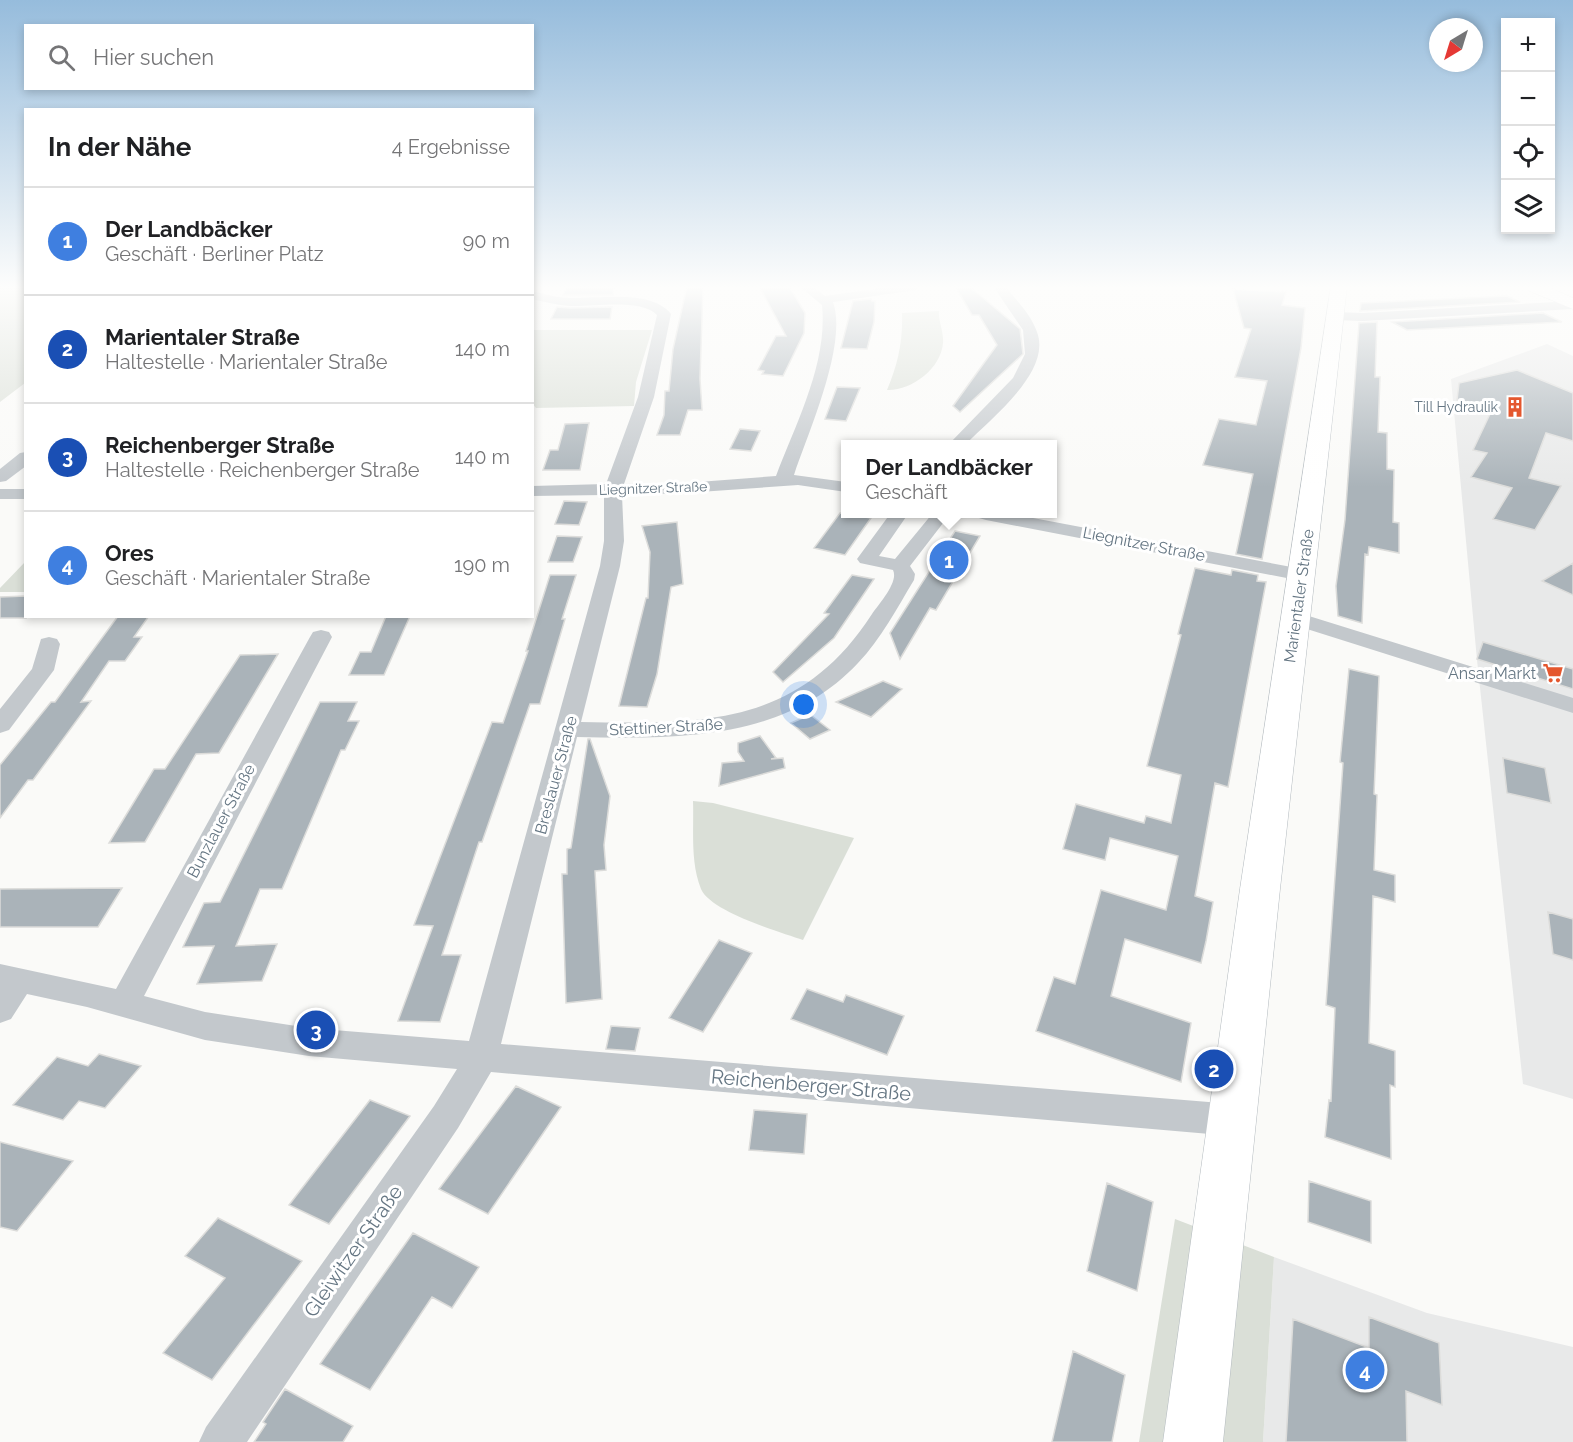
<!DOCTYPE html>
<html lang="de">
<meta charset="utf-8">
<style>
:root{--surface:#fff;--page:#f2f2f2;--text:#202124;--muted:#757577;--line:#e0e0e0;--accent:#db2777}
body{margin:0;font-family:Raleway,sans-serif;background:var(--page);color:var(--text)}
.controls{position:absolute;right:18px;top:18px;display:grid;overflow:hidden;border-radius:0px;box-shadow:0 3px 9px #0003}
.controls button{width:54px;height:54px;display:grid;place-items:center;padding:0;border:0;border-bottom:2px solid var(--line);background:var(--surface);color:var(--text);font:30px sans-serif}
.compass{position:absolute;left:1429px;top:18px;width:54px;height:54px;border-radius:50%;background:var(--surface);box-shadow:0 3px 9px #0003;rotate:218deg}
.you{position:absolute;left:804px;top:705px;width:21px;height:21px;margin:-15px;border:4px solid #fff;border-radius:50%;background:#1a73e8;box-shadow:0 0 0 9px #1a73e833}
.badge{display:grid;place-items:center;width:39px;height:39px;border-radius:50%;background:var(--accent);color:#fff;font-size:20px;font-weight:700}
.pin{position:absolute;translate:-50% -50%;border:3px solid #fff;box-shadow:0 2px 6px #0006}
.popup{position:absolute;left:841px;top:440px;width:216px;height:78px;box-sizing:border-box;display:grid;place-content:center;border-radius:0px;background:var(--surface);filter:drop-shadow(0 2px 4px #0005);font-size:20px;white-space:nowrap;color:var(--muted)}
.popup b{font-size:22px;color:var(--text)}
.popup::after{content:'';position:absolute;left:50%;top:100%;margin-left:-12px;border:12px solid transparent;border-top-color:var(--surface)}
.list{margin:0;padding:0;list-style:none}
h2{display:flex;justify-content:space-between;align-items:center;height:78px;margin:0;padding:0 24px;font-size:26px}
h2 small{font-size:20px;font-weight:400;color:var(--muted)}
.list li{display:grid;grid-template-columns:39px 1fr auto;gap:18px;align-items:center;box-sizing:border-box;height:108px;padding:0 24px;border-top:2px solid var(--line)}
.list b{display:block;font-size:22px;white-space:nowrap}
.list p{margin:0;font-size:20px;white-space:nowrap;color:var(--muted)}
.list em{font-size:20px;font-style:normal;color:var(--muted)}
.icon{flex:none;width:33px;height:33px;fill:none;stroke:currentColor;stroke-width:2;stroke-linecap:round;stroke-linejoin:round}
.map{position:relative;flex:none;width:1573px;height:1442px;overflow:hidden}
.search{position:absolute;background:var(--surface);box-shadow:0 3px 9px #0003;left:24px;top:24px;width:510px;height:66px;display:flex;align-items:center;gap:15px;box-sizing:border-box;padding:0 21px;border-radius:0px;color:var(--muted);font-size:22px}
.panel{position:absolute;background:var(--surface);box-shadow:0 3px 9px #0003;left:24px;top:108px;width:510px;height:510px;border-radius:0px}
.map>svg:first-child{display:block}
.built{fill:#e8e9e9}
.green{fill:#dadfd7}
.building{fill:#aab3b9;stroke:#dcdcda;stroke-width:1.5}
.lines{fill:none;stroke-linecap:round;stroke-linejoin:round}
.secondary-casing{stroke:#b3babf;stroke-width:1}
.street{fill:#c3c8cc;fill-rule:evenodd}
.secondary{fill:#fff;fill-rule:evenodd}
.labels{text-anchor:middle;dominant-baseline:central;stroke-width:6;stroke-linejoin:round;paint-order:stroke}
.far-poi-label{font-size:14px;fill:#657683;stroke:#fff;text-anchor:end}
.far-street-label{font-size:14px;fill:#657683;stroke:#fff}
.street-label{font-size:16px;fill:#657683;stroke:#fff}
.poi-label{font-size:16px;fill:#657683;stroke:#fff;text-anchor:end}
.near-street-label{font-size:20px;fill:#657683;stroke:#fff}
</style>
<div class="map">
<svg width="1573" height="1442" viewBox="0 0 1573 1442">
<rect width="100%" height="100%" fill="#fafaf8"/>
<path class="built" d="M1547 344 1573 356V1099L1523 1084 1477 660 1451 379Z
M1274 1257 1427 1313 1573 1347V1442H1263Z"/>
<path class="green" d="M0 286H26L25 383 0 402Z
M939 311C938 320 944 332 943 343 941 369 911 391 887 390 898 364 903 341 902 313Z
M533 330H652L636 382 634 406 536 408 532 403Z
M25 562V592H0V588Z
M693 801 713 803 854 838 803 940C780 932 711 912 701 889 690 862 694 829 693 801Z
M1175 1219 1274 1257 1263 1442H1139Z"/>
<path class="building" d="M614 286 613 295H563L566 288Z
M687 286H703L700 379 702 410H688L680 435H657L664 415 665 391H669L673 349Z
M759 286H789L805 313 804 333 783 376 762 374 764 371 758 370 776 336H786Z
M955 286H969L1020 329 1023 354 960 412 953 406 997 345 979 315H972Z
M1233 289 1286 292 1282 305 1305 308 1301 348 1262 559 1236 554 1253 474 1203 465 1219 419 1256 425 1267 381 1235 377 1251 329 1244 328Z
M1507 296 1520 302 1360 311 1361 303Z
M871 299 872 301H875L874 322 867 349 841 348 853 301Z
M557 307 570 308 612 307 610 319H551Z
M1543 313 1562 322 1407 330 1392 322Z
M1377 322 1375 377H1380L1378 432 1387 433V469L1394 470 1393 522 1399 523V553L1369 547 1368 555 1365 554 1362 623 1338 616 1336 586 1345 520 1359 323Z
M1517 370 1573 393V441L1546 433 1529 478 1561 486 1535 530 1493 519 1512 488 1471 477 1487 453 1473 450 1490 414 1457 400 1459 383Z
M837 387 860 388 846 421 825 419Z
M589 423 580 470H543L550 450H558L565 424Z
M740 429 760 431 751 451 730 449Z
M564 501 587 502 579 525 555 524Z
M840 513 871 518 845 555 814 548Z
M677 522 683 584 671 587 657 674 647 707 619 706 646 598H648L650 552 642 526Z
M955 531 980 536 936 610 930 608 900 659 890 633Z
M557 536 582 537 573 562H548Z
M1573 563V595L1542 581Z
M1195 568 1231 575 1232 570 1258 575 1257 581 1266 582 1228 787 1215 783 1195 896 1213 902 1206 941 1201 963 1125 939 1111 996 1191 1023 1181 1082 1036 1031 1054 977 1075 984 1101 890 1166 910 1178 856 1110 838 1105 860 1063 849 1076 804 1144 823 1146 816 1171 823 1181 775 1147 766 1181 635 1178 634Z
M550 575H576L562 619H565L540 704H530L482 842H479L442 955H461L440 1022 398 1021 433 926 414 925 492 722 503 723 528 651H526Z
M852 575 874 579 834 638 783 682 773 672 829 614 824 613Z
M26 596V618H0V597Z
M118 616H149L134 637H142L125 661H109L81 702 91 701 33 780H28L0 818V765L51 702H55Z
M386 616H410L384 675H349L360 652H371Z
M1483 642 1573 669V689L1477 659Z
M278 654 219 753 196 754 145 842 109 843 154 769H165L240 655Z
M1349 669 1379 676 1374 794 1377 795 1374 870 1395 875V902L1373 896 1369 1043 1395 1051V1087L1390 1085 1391 1159 1325 1137 1329 1100 1331 1101 1335 1008 1326 1005 1343 763 1340 762Z
M883 681 902 689 871 717 836 702Z
M320 702H357L348 721H359L345 750H341L282 889H260L236 946 277 944 262 981 197 984 214 946 183 947 204 903 220 902Z
M807 716H812L830 730 810 739 791 723Z
M760 736 776 758 771 759 783 758 785 768 719 786 722 763 744 761 738 752V743Z
M588 739H590L610 796 604 845 606 870 595 871 602 999 566 1003 562 874H567V849L571 848Z
M1503 758 1545 768 1551 803 1507 793Z
M122 888 98 927H0V889Z
M1548 912 1573 919V960L1553 954Z
M719 940 752 953 703 1032 669 1018Z
M807 989 843 1002 846 995 904 1016 887 1055 791 1019Z
M611 1026 640 1028 635 1051 606 1049Z
M99 1054 141 1066 105 1108 79 1101 63 1120 13 1105 57 1057 88 1066Z
M516 1086 561 1107 488 1214 439 1189Z
M370 1100 410 1116 329 1224 289 1205Z
M754 1110 807 1114 804 1154 749 1150Z
M0 1142 73 1161 17 1231 0 1227Z
M1309 1181 1371 1201V1243L1308 1222Z
M1107 1183 1153 1202 1137 1291 1087 1271Z
M218 1218 302 1261 212 1380 163 1353 225 1278 185 1256Z
M413 1233 479 1267 452 1308 432 1297 370 1390 320 1364Z
M1369 1317 1439 1343 1442 1405 1406 1391 1407 1442H1286L1293 1319 1369 1348Z
M1073 1351 1125 1375 1112 1442H1052Z
M285 1389 353 1426 343 1442H254L266 1424 263 1422Z"/>
<g class="lines">
<g class="secondary-casing">
<path id="secondary" d="M1331 286H1347L1280 889 1223 1442H1163L1240 889Z
M1525 286H1546L1573 298V309L1527 290Z"/>
</g>
<path class="street" d="M799 286H812L825 296 895 286H922L916 290 833 302C848 344 808 433 794 475L846 482V492L798 485 685 493 622 495 624 541 620 566 581 722C702 724 799 727 872 614 879 604 899 582 893 570L860 563 857 559 890 514H908L879 556 895 559 932 514H950L910 566 915 574 914 580C897 608 881 639 858 663 785 741 677 739 577 737L501 1044 1233 1104 1245 1109 1250 1120 1245 1131 1233 1136 491 1072 458 1128 247 1442H199L206 1427 434 1106 457 1069 309 1056 205 1040 87 1007 27 994 11 1019 0 1023V964L116 989 310 637 313 632 321 630 329 632 332 637 144 996 205 1012 309 1028 469 1041 600 566 604 541V495L532 496V486L606 484 638 397 657 315C641 298 592 307 570 306 557 305 545 302 532 299V291C545 294 557 298 570 298 599 299 651 289 671 314L654 397 624 484 685 483 776 476C796 423 828 363 822 305Z
M993 286H1005C1016 300 1031 314 1037 332 1052 372 991 418 966 444H949L1013 378 1025 354 1023 330Z
M1573 301V309L1363 321 1335 320 1328 316 1335 312 1363 313Z
M26 452V466L6 481 0 482V469L20 453Z
M0 489H26V499H0Z
M977 514H1012L1302 569 1309 571 1312 575 1309 579 1302 581 986 520 979 518Z
M1296 612 1573 698V713L1288 623 1285 618 1288 613Z
M49 637 57 639 60 644 54 670 9 730 0 733V709L32 669 41 639Z"/>
<use href="#secondary" class="secondary"/>
</g>
<linearGradient id="sky" x2="0" y2="1"><stop stop-color="#96bcdc"/><stop offset="0.59" stop-color="#fdfdfc"/><stop offset="1" stop-color="#fdfdfc" stop-opacity="0"/></linearGradient>
<rect width="1573" height="487" fill="url(#sky)"/>
<defs>
<g id="building-bare" transform="scale(1.62)"><path d="M-4-6H4V6H1V3H-1V6H-4ZM-2.5-4.3h1.7v1.8h-1.7ZM.8-4.3h1.7v1.8H.8ZM-2.5-1h1.7V.8h-1.7ZM.8-1h1.7V.8H.8Z" fill="#e4572e" stroke="#fff" stroke-width="2.5" paint-order="stroke"/></g>
<g id="supermarket-bare" transform="scale(1.62)"><path d="M-6-5.5h2.5l.6 2H6L4.5 2H-2.5L-4.4-4H-6ZM-1.5 3.2a1.3 1.3 0 1 0 .1 0ZM3 3.2a1.3 1.3 0 1 0 .1 0Z" fill="#e4572e" stroke="#fff" stroke-width="2.5" paint-order="stroke"/></g>
</defs>
<g fill-rule="evenodd">
<use href="#building-bare" x="1515" y="407"/>
<use href="#supermarket-bare" x="1553" y="673"/>
</g>
<g class="labels">
<g class="far-poi-label">
<text x="1498" y="407">Till Hydraulik</text>
</g>
<g class="far-street-label">
<text transform="translate(653 488) rotate(-2)">Liegnitzer Straße</text>
</g>
<g class="street-label">
<text transform="translate(1144 544) rotate(11)">Liegnitzer Straße</text>
<text transform="translate(1299 596) rotate(-82)">Marientaler Straße</text>
<text transform="translate(666 727) rotate(-3)">Stettiner Straße</text>
<text transform="translate(556 775) rotate(-75)">Breslauer Straße</text>
<text transform="translate(221 821) rotate(-62)">Bunzlauer Straße</text>
</g>
<g class="poi-label">
<text x="1536" y="673">Ansar Markt</text>
</g>
<g class="near-street-label">
<text transform="translate(811 1085) rotate(5)">Reichenberger Straße</text>
<text transform="translate(353 1251) rotate(-55)">Gleiwitzer Straße</text>
</g>
</g>
</svg>
<div class="controls">
<button>+</button>
<button>−</button>
<button><svg class="icon" aria-label="locate" viewBox="0 0 24 24"><circle cx="12" cy="12" r="6"/><path d="M12 2v4M12 18v4M2 12h4M18 12h4"/></svg></button>
<button><svg class="icon" aria-label="layers" viewBox="0 0 24 24"><path d="M12 4l9 5-9 5-9-5zM3 14l9 5 9-5"/></svg></button>
</div>
<svg class="compass" viewBox="-18 -18 36 36"><path d="M0-13l5 13h-10z" fill="#e53935"/><path d="M0 13l5-13h-10z" fill="#757577"/></svg>
<div class="you"></div>
<div class="pin badge" style="left:949px;top:560px;background:#3f7fe0">1</div>
<div class="popup"><b>Der Landbäcker</b>Geschäft</div>
<div class="pin badge" style="left:1214px;top:1069px;background:#1a4fb4">2</div>
<div class="pin badge" style="left:316px;top:1030px;background:#1a4fb4">3</div>
<div class="pin badge" style="left:1365px;top:1370px;background:#3f7fe0">4</div>
<div class="search"><svg class="icon" aria-label="search" viewBox="0 0 24 24"><circle cx="10" cy="10" r="6"/><path d="M15 15l6 6"/></svg>Hier suchen</div>
<section class="panel">
<h2>In der Nähe<small>4 Ergebnisse</small></h2>
<ul class="list">
<li><span class="badge" style="background:#3f7fe0">1</span><div><b>Der Landbäcker</b><p>Geschäft · Berliner Platz</p></div><em>90 m</em></li>
<li><span class="badge" style="background:#1a4fb4">2</span><div><b>Marientaler Straße</b><p>Haltestelle · Marientaler Straße</p></div><em>140 m</em></li>
<li><span class="badge" style="background:#1a4fb4">3</span><div><b>Reichenberger Straße</b><p>Haltestelle · Reichenberger Straße</p></div><em>140 m</em></li>
<li><span class="badge" style="background:#3f7fe0">4</span><div><b>Ores</b><p>Geschäft · Marientaler Straße</p></div><em>190 m</em></li>
</ul>
</section>
</div>
